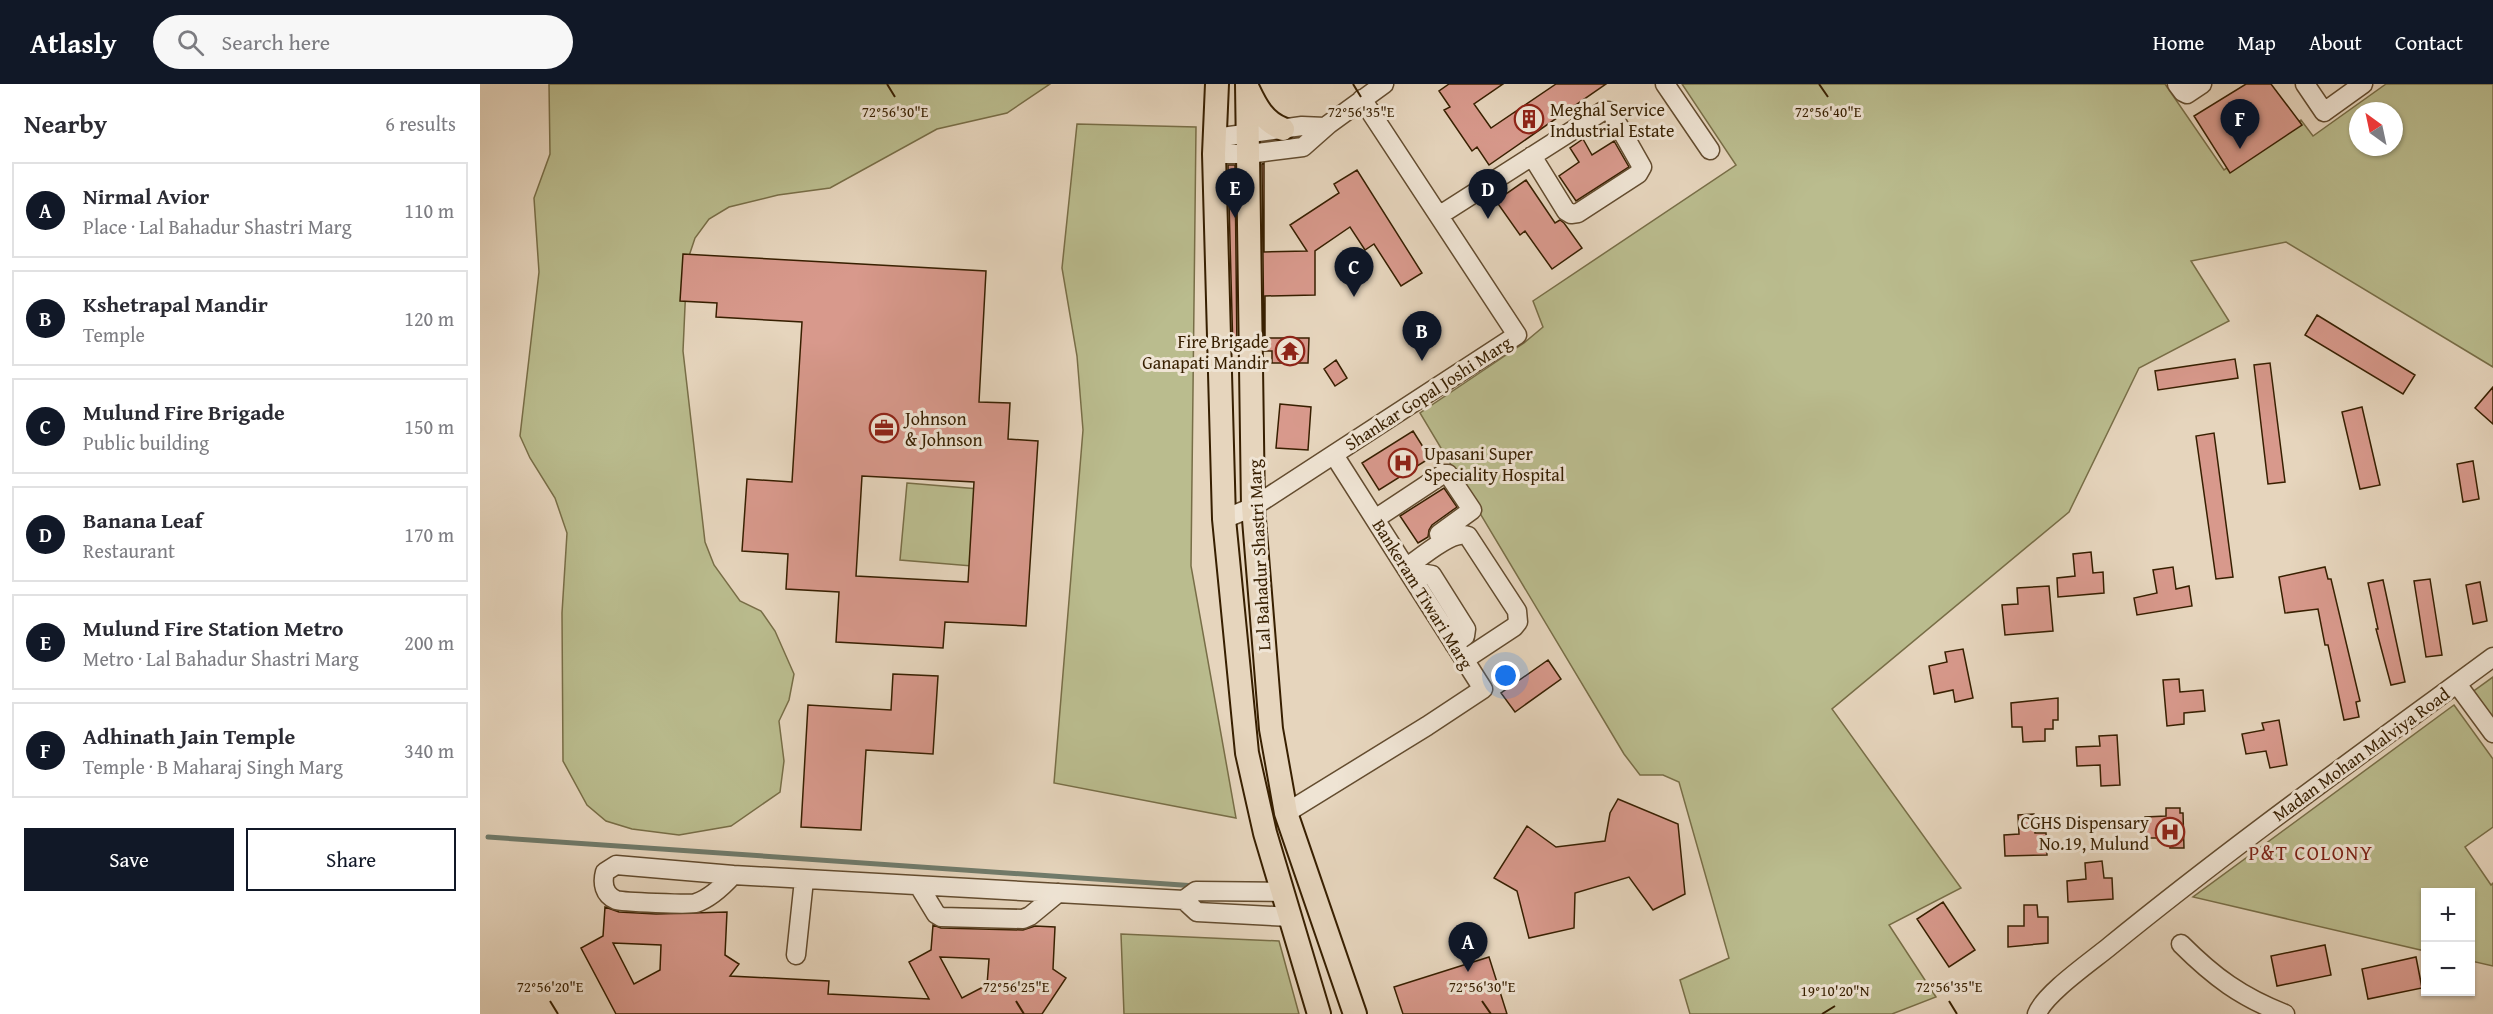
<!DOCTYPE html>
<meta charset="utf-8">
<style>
:root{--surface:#fff;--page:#f7f7f7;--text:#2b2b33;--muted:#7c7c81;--line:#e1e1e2;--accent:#111827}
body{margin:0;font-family:"Gentium Book Plus",serif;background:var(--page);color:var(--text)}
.controls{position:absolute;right:18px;bottom:18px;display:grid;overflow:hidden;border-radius:0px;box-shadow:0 2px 4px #0004}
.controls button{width:54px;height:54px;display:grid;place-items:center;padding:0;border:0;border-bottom:2px solid var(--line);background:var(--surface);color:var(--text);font:30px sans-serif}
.compass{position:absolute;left:1869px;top:18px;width:54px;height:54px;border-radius:50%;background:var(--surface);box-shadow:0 2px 4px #0004;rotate:327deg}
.you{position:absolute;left:1026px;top:592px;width:21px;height:21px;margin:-15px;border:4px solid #fff;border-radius:50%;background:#1a73e8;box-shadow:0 0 0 9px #1a73e833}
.badge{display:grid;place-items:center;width:39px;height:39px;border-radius:50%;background:var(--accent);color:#fff;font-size:20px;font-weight:700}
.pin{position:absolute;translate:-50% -50px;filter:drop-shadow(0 2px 3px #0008)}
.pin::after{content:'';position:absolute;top:32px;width:21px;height:18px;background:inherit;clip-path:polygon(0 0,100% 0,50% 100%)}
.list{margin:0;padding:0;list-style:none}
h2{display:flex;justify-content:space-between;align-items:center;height:78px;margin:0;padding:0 24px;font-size:26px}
h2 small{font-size:20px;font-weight:400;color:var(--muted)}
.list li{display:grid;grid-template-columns:39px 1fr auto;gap:18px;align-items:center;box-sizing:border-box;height:96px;margin:0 12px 12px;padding:0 12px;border:2px solid var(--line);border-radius:0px}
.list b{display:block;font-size:22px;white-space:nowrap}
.list p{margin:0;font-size:20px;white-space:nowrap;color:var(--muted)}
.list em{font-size:20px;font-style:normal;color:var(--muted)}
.actions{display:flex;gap:12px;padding:18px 24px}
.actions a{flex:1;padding:14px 0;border:2px solid var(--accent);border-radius:0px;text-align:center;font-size:21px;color:var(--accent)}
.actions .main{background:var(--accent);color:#fff}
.icon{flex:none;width:33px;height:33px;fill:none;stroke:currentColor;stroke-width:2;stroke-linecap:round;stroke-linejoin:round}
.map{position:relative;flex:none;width:2013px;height:930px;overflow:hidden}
header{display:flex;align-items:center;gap:36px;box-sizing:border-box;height:84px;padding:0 30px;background:var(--accent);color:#fff}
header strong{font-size:28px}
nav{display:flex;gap:33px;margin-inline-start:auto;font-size:21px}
.search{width:420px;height:54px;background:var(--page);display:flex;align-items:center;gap:15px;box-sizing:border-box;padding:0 21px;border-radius:33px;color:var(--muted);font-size:22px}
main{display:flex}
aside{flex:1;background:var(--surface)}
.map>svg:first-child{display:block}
.green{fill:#babc8e;stroke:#786e47;stroke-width:1.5;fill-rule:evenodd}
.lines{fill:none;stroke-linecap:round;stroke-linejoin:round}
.stream{stroke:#707b6b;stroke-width:5}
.building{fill:#d8998c;stroke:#371f00;stroke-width:1.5;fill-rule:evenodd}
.minor-casing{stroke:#634c2f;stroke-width:21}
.major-casing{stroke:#371f00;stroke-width:26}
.minor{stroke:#efe4d4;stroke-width:18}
.major{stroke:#e6d5bd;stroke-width:22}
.ticks{fill:none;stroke:#371f00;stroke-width:2}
.labels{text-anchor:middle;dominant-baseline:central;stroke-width:6;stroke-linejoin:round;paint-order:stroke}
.poi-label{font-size:18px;fill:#371f00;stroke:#efe4d4;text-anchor:start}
.street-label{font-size:18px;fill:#371f00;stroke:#efe4d4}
.neighbourhood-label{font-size:20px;letter-spacing:1.5px;fill:#7a1f14;stroke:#efe4d4}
.ticks-label{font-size:15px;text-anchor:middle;fill:#371f00;stroke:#efe4d4;stroke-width:6;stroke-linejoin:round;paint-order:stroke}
</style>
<header>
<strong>Atlasly</strong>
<div class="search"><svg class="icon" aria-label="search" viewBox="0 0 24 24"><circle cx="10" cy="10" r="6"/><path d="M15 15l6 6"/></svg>Search here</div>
<nav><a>Home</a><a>Map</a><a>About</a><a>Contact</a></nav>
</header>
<main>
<aside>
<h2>Nearby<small>6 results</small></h2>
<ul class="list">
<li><span class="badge">A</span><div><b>Nirmal Avior</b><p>Place · Lal Bahadur Shastri Marg</p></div><em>110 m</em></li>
<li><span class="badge">B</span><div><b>Kshetrapal Mandir</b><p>Temple</p></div><em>120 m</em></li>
<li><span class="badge">C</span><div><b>Mulund Fire Brigade</b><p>Public building</p></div><em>150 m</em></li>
<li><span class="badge">D</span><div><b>Banana Leaf</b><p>Restaurant</p></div><em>170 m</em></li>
<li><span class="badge">E</span><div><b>Mulund Fire Station Metro</b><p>Metro · Lal Bahadur Shastri Marg</p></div><em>200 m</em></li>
<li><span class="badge">F</span><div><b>Adhinath Jain Temple</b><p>Temple · B Maharaj Singh Marg</p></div><em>340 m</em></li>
</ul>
<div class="actions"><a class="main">Save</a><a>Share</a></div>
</aside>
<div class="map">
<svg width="2013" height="930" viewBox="0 0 2013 930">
<rect width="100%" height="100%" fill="#e6d5bd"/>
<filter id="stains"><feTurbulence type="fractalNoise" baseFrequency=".00333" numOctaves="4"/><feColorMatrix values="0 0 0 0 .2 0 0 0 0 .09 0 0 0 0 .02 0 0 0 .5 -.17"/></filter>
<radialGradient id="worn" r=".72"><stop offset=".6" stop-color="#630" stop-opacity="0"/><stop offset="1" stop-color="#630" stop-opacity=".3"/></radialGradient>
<path class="green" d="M69 0H570L527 29 457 45 350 104 298 111 249 123 229 135 215 154 207 178 203 267 225 458 234 481 260 517 281 527 295 547 314 590 309 616 299 637 304 677 300 708 251 742 199 751 152 745 126 737 107 721 83 677 82 529 87 449 75 414 50 374 40 352 59 188 54 114 70 70Z
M1202 0H1685L1744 86 1821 36 1833 52 1906 0H2013V283L1806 158 1711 177 1749 237 1659 284 1589 428 1352 625 1481 804 1409 841 1456 913 1412 930H1210L1200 896 1249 874 1199 698 1183 691H1160L1144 670 940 329 1044 259 1063 243 1053 217 1256 81ZM1878 27H1914V63H1878Z
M597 40 716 43 711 482 756 734 574 699 603 346 597 272 582 184Z
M427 399 499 405 492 482 420 476Z
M2013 593V637L1991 609Z
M1974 621 2013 675V743L1985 763 2011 801 2013 799V882L1991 877 1990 808H1946L1945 867 1713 813Z
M641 850 799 857 819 930H644Z"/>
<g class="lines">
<path class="stream" d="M8 753 716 802"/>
</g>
<path class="building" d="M969 0H1023L994 20 1011 44 1076 0H1126L1009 81 997 63 992 67 964 26 970 23 959 7Z
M1766 0H1791L1822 41 1750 89 1714 32Z
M1103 55 1112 71 1134 57 1149 83 1096 117 1079 92 1099 78 1090 64Z
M784 79V168L827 167 810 141 859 109 854 100 877 86 942 189 921 202 894 160 885 166 870 143 835 167V211L785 212V254H829L828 279H792V267H784L782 80Z
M748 81H755L757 268H753Z
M1046 96 1075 139 1080 136 1084 139 1102 164 1072 185 1045 147 1040 151 1016 117Z
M203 170 506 187 499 318 530 319 528 355 558 357 546 542 465 538 463 564 356 558 359 508 306 505 308 470 262 467 267 395 312 398 322 238 236 233 237 219 200 217ZM382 392 494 398 488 498 376 492Z
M1837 231 1935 291 1923 310 1825 251Z
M1755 275 1758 294 1678 306 1675 287Z
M856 276 867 294 855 302 844 285Z
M1790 279 1805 398 1788 400 1774 281Z
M2013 303V340L1995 324Z
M800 320 831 323 828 366 796 364Z
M1882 323 1900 401 1880 405 1862 328Z
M933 347 950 374 899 406 882 379Z
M1734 349 1753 493 1736 495 1716 352Z
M1993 377 1999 415 1983 418 1977 380Z
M964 404 977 423 952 441 949 446 948 453 938 459 920 432Z
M1611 468 1613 489 1623 488 1624 509 1578 513 1577 494 1595 492 1593 470Z
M1693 483 1696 505 1709 502 1712 522 1657 531 1654 514 1677 509 1673 486Z
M1845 483 1848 495H1851L1880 617 1876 618 1879 633 1864 636 1848 561H1845L1838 525 1805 529 1799 493Z
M1950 495 1962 571 1946 573 1934 497Z
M1903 496 1925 598 1911 601 1896 545H1898L1888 499Z
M2000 498 2007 537 1993 540 1986 501Z
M1569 502 1573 547 1525 551 1522 521 1538 520 1537 504Z
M1483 565 1493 614 1475 618 1473 606 1454 610 1449 582 1467 578 1465 568Z
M1068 576 1081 595 1035 628 1021 609Z
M413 590 458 592 453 670 386 666 381 746 321 743 328 621 411 626Z
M1699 595 1700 608 1723 606 1725 627 1704 629V640L1687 642 1683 596Z
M1578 614V636H1573V645H1565V657L1543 658 1542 643H1532L1531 619Z
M1799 636 1807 681 1790 684 1786 667 1766 670 1762 650 1784 646 1782 639Z
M1637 651 1640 701 1621 702 1620 681 1597 682 1596 663 1620 662 1619 652Z
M1138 715 1198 740 1205 810 1173 826 1149 793 1095 809 1094 844 1049 854 1037 807 1014 794 1047 742 1076 763 1125 757 1130 729Z
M1686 724H1700V729H1703L1704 764H1690V754H1665V733L1686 732Z
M1554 730 1555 749H1566L1567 771 1525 772 1524 751 1539 750 1538 731Z
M1622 777 1624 794H1632L1633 815 1588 818 1587 797 1606 795 1605 779Z
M1463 818 1495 866 1469 883 1437 835Z
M1544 821H1557L1558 833H1568V859L1528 863V842H1544Z
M125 823 139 828 176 830 247 828 245 871 259 880 250 892 349 897 348 910 449 915 429 878 451 866 453 841 461 844 543 846 555 842 575 843 573 885 586 894 562 930H136L101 864 123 852ZM133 859 181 861 180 886 154 900ZM460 873 509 875 507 901 482 914Z
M1845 861 1851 891 1797 902 1791 872Z
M1009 873 1027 930H923L914 903Z
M1936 873 1942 904 1888 915 1882 885Z"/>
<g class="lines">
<g class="minor-casing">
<path id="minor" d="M1185 0 1230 66
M1697 0 1703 8 1707 10 1722 0
M1825 0 1844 28 1883 0
M735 54 822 42 845 43
M734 70H769L823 63 849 40 904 0
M960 131 1123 27H1129L1132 30 1162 83 1158 90 1098 129 1091 130 1086 127 1052 72
M744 435 773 423 1037 251 882 15
M895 435 963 390H968L992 426 959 450
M926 484C940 474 973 445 988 452L1037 527 1038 538 1034 543 984 576
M935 497 946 490 952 491 986 545 985 552 974 560
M1977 600 2013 649
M806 729 947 642 1003 605 854 371
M136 781 253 791C243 802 231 814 216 819 210 821 142 818 136 816 124 811 122 799 125 788Z
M253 791 704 816 717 828 811 833
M439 802 456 830 461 833 543 835 550 832 578 809
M704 816 716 807 803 808
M1701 860C1734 893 1761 913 1805 930
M316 871 324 796
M1557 930C1564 910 1612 877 1630 862 1754 761 1884 668 2013 573"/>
</g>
<g class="major-casing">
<path id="major" d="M737 0 734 70 744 435 767 669 785 749 839 930
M767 0 773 423 791 645 806 729 875 930
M768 5C776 22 784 38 803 45"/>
</g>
<use href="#minor" class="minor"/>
<use href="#major" class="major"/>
</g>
<path class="ticks" d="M407 0 415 13M873 0 881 13M1339 0 1348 13M70 917 78 930M536 917 544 930M1002 917 1011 930M1469 917 1477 930M1342 930 1355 922"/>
<defs>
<g id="building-ring" transform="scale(1.5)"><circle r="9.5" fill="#efe4d4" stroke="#8f2418" stroke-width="1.5"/><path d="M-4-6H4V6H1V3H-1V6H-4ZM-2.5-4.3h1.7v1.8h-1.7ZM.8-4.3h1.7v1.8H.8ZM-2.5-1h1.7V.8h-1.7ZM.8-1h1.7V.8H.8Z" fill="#8f2418"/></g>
<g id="temple-ring" transform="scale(1.5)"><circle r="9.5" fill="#efe4d4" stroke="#8f2418" stroke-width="1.5"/><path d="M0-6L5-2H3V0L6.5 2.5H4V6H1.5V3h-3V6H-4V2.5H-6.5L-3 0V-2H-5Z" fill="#8f2418"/></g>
<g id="office-ring" transform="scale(1.5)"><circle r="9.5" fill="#efe4d4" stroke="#8f2418" stroke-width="1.5"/><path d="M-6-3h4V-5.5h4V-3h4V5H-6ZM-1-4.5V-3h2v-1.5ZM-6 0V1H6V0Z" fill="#8f2418"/></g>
<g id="hospital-ring" transform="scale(1.5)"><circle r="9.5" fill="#efe4d4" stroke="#8f2418" stroke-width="1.5"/><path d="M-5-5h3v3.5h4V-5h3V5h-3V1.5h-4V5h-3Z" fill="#8f2418"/></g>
</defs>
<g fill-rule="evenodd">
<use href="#building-ring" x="1049" y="35"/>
<use href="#temple-ring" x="810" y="267"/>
<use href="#office-ring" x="404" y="344"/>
<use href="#hospital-ring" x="923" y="379"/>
<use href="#hospital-ring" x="1690" y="748"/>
</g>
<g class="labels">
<g class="poi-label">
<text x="1070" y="25">Meghal Service<tspan x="1070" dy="21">Industrial Estate</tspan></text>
<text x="789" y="257" text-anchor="end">Fire Brigade<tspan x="789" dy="21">Ganapati Mandir</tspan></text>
<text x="425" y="334">Johnson<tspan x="425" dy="21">&amp; Johnson</tspan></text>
<text x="944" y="369">Upasani Super<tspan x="944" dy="21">Speciality Hospital</tspan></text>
<text x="1669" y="738" text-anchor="end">CGHS Dispensary<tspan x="1669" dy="21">No.19, Mulund</tspan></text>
</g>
<g class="street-label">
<text transform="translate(948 309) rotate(-33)">Shankar Gopal Joshi Marg</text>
<text transform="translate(779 471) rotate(-93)">Lal Bahadur Shastri Marg</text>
<text transform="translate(943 510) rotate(58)">Bankeram Tiwari Marg</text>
<text transform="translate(1881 670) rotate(-36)">Madan Mohan Malviya Road</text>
</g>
<g class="neighbourhood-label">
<text x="1831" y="768">P&amp;T COLONY</text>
</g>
</g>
<g class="ticks-label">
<text x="415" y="33">72°56'30"E</text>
<text x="881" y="33">72°56'35"E</text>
<text x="1348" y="33">72°56'40"E</text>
<text x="70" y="908">72°56'20"E</text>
<text x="536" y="908">72°56'25"E</text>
<text x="1002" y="908">72°56'30"E</text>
<text x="1469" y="908">72°56'35"E</text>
<text x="1355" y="912">19°10'20"N</text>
</g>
<rect width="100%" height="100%" filter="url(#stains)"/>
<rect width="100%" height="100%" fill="url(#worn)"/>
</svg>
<div class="controls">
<button>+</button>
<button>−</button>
</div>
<svg class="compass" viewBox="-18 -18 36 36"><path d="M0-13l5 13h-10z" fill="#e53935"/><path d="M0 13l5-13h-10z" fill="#7c7c81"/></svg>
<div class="you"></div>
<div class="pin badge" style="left:988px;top:888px">A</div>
<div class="pin badge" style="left:942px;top:277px">B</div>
<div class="pin badge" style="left:874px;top:213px">C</div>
<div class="pin badge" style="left:1008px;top:135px">D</div>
<div class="pin badge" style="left:755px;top:134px">E</div>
<div class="pin badge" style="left:1760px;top:65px">F</div>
</div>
</main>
